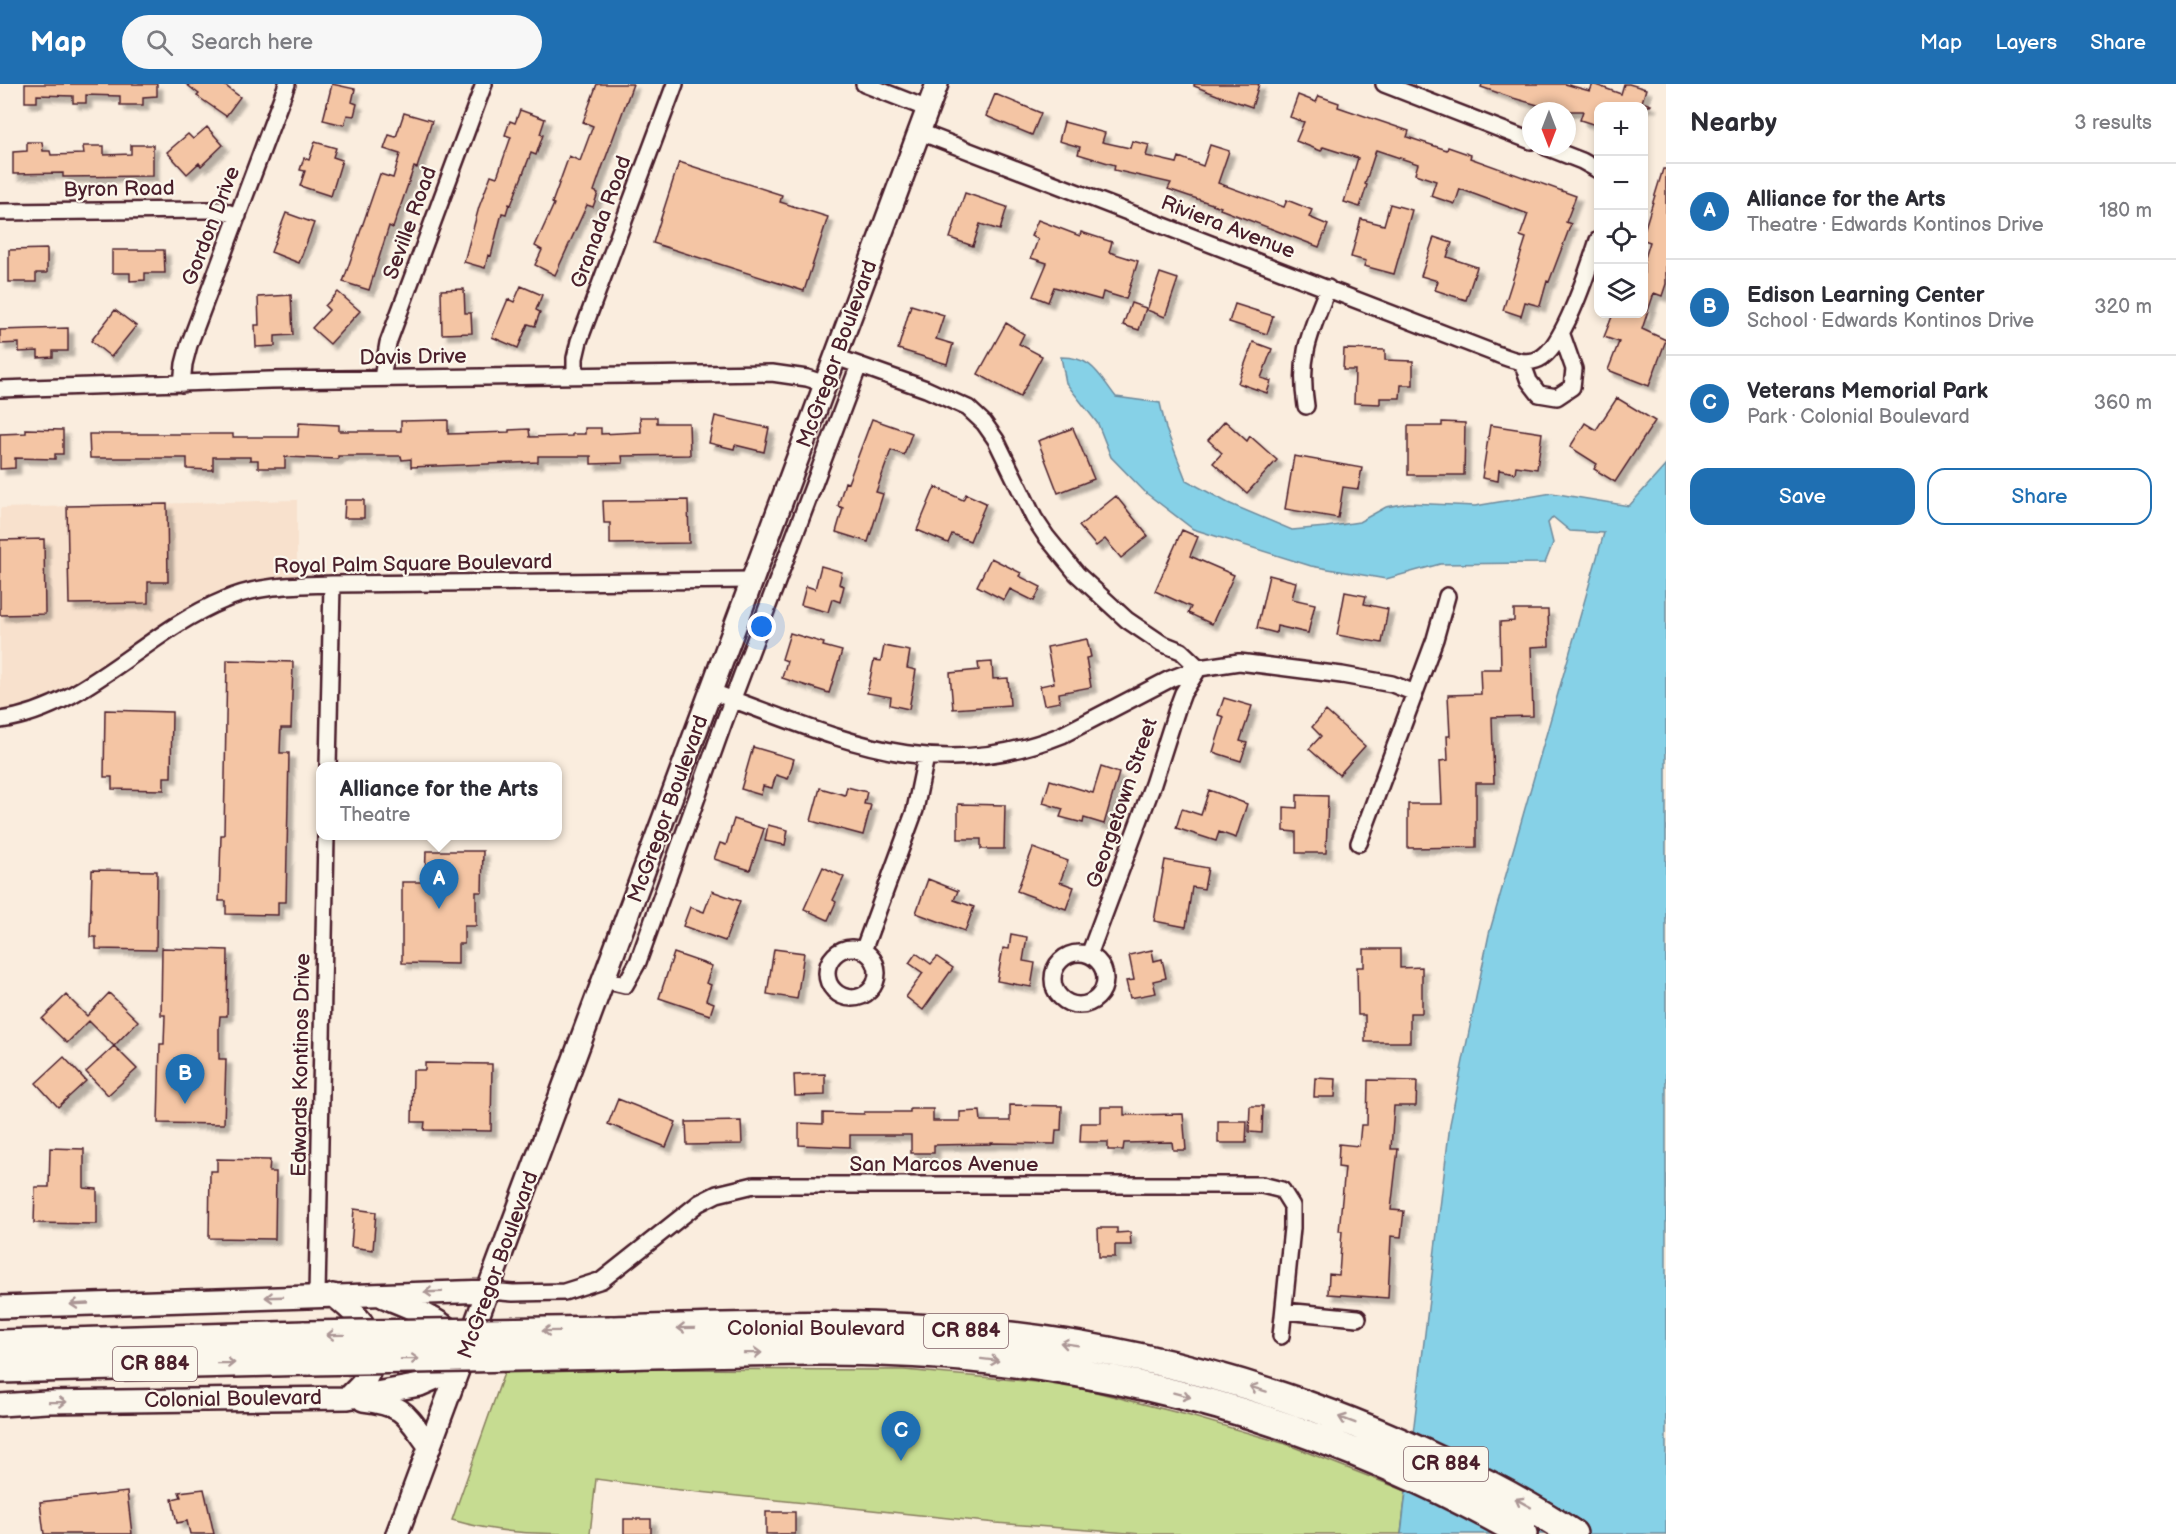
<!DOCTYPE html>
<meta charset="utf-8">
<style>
:root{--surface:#fff;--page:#f7f7f7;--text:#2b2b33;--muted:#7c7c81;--line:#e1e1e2;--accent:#1f6fb2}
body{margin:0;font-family:"Balsamiq Sans",sans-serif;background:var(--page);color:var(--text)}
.controls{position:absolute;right:18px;top:18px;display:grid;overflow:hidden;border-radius:12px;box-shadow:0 3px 9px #0003}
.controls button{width:54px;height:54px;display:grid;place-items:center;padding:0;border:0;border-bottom:2px solid var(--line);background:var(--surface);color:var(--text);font:30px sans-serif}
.compass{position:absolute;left:1522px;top:18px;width:54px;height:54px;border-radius:50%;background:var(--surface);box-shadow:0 3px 9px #0003;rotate:180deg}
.you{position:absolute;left:762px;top:543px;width:21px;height:21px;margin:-15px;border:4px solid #fff;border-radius:50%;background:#1a73e8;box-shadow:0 0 0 9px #1a73e833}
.badge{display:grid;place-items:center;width:39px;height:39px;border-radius:50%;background:var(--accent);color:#fff;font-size:20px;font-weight:700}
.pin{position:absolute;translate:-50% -50px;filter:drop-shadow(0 2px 3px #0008)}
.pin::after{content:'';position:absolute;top:32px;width:21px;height:18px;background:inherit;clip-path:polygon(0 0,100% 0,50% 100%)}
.popup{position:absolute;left:316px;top:678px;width:246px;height:78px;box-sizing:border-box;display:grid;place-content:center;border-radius:12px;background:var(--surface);filter:drop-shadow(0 2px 4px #0005);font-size:20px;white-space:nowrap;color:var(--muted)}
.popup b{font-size:22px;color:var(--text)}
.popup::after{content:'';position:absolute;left:50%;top:100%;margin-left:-12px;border:12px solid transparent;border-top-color:var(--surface)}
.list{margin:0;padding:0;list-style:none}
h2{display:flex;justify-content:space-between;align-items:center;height:78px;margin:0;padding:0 24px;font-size:26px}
h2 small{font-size:20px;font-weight:400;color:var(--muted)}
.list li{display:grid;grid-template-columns:39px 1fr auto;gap:18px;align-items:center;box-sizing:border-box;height:96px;padding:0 24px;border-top:2px solid var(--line)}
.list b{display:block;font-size:22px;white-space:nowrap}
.list p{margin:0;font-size:20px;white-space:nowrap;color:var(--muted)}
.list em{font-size:20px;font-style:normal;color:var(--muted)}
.actions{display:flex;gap:12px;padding:18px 24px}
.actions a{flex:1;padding:14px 0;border:2px solid var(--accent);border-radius:18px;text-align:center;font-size:21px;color:var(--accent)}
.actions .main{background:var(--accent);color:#fff}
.icon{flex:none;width:33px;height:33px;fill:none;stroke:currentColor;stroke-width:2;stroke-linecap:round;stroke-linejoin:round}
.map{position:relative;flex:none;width:1666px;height:1450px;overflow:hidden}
header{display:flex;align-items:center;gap:36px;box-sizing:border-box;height:84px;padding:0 30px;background:var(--accent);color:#fff}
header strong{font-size:28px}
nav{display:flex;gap:33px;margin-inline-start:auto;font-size:21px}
.search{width:420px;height:54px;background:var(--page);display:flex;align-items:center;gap:15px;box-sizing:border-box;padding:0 21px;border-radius:33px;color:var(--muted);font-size:22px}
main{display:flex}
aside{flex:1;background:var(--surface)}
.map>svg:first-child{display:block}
.built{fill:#f8e1cd}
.green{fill:#c6dc91;stroke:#887e5e;stroke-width:1.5}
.water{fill:#86d1e7;stroke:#6e8a9c;stroke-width:1.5}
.building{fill:#f4c5a4;stroke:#4a1f2b;stroke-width:1.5;filter:url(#shadow)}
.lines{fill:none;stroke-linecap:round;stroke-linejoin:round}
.street-casing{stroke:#4a1f2b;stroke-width:20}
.secondary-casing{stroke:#4a1f2b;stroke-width:26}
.highway-casing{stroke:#4a1f2b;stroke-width:32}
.street{stroke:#fbf7ec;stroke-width:15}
.secondary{stroke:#fbf7ec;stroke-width:21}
.highway{stroke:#fbf7ec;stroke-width:27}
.highway-bridge-casing{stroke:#4a1f2b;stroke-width:32;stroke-linecap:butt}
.highway-bridge{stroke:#fbf7ec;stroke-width:27}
.oneway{stroke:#ab9695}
.labels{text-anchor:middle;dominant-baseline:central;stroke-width:4.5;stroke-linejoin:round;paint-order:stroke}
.shield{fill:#fbf7ec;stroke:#7f6065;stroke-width:1.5}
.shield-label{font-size:20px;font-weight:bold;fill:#4a1f2b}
.street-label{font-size:21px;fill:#4a1f2b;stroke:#fbf7ec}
</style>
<header>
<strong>Map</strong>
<div class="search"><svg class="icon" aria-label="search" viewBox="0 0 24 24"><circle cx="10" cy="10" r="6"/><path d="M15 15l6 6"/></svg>Search here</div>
<nav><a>Map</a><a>Layers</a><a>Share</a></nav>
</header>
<main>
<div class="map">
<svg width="1666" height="1450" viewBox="0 0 1666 1450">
<defs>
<filter id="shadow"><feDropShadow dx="5.5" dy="5.5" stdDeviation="1.5" flood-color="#0004"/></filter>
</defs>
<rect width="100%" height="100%" fill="#faedde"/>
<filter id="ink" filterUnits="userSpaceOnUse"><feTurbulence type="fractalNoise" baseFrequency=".0167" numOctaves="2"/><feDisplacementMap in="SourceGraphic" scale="12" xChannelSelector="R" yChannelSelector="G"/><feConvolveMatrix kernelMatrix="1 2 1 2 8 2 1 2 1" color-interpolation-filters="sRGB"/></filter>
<g filter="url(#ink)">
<path class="built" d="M297 416V501L234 506 167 537 92 593 58 615 0 637V424Z"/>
<path class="green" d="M654 1285 904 1286 1068 1301 1187 1331 1286 1360 1406 1407 1401 1450H1141L996 1439 671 1405 596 1395 590 1450C540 1450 500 1450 452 1436L504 1289Z"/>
<path class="water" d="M1061 273C1093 273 1098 290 1116 313L1160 319 1166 345 1186 396 1228 419 1292 446 1326 443 1359 438 1386 423 1408 419 1475 422 1552 409 1629 422 1666 381V1450H1401L1450 1040 1489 850 1604 449 1570 447 1553 433 1548 439 1553 459 1545 479 1440 480 1386 495 1311 482 1193 445 1146 409 1111 373 1098 340 1066 299Z"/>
<path class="building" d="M25 0H157V12L143 13V21H120V12L86 11V19H73V12L37 11V18H25Z
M186 0H223L240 13 226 32 197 12 199 10Z
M332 0 355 5 352 18 357 20 354 32 347 31 344 41 323 36Z
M597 0H633L602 84 594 107 598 109 593 123 587 121 555 191 535 181 542 166 535 162 554 120 552 119 569 72 580 77 593 42 583 38Z
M1194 0H1259L1252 23 1217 11 1194 2Z
M1482 0H1565L1590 7 1593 0 1621 10 1624 0H1629L1646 5 1642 18 1651 21 1650 22H1599V42L1580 36 1583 27H1559L1513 14 1481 3Z
M995 10 1041 29 1032 51 986 32Z
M1298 11 1316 18 1319 12 1339 19 1338 23 1409 47 1407 53 1447 66 1448 63 1471 71 1470 74 1576 112 1566 138 1571 140 1549 198 1547 197 1540 222 1525 218 1521 232 1503 226 1526 154 1520 152 1528 130 1460 105 1455 120 1431 112 1436 97 1415 90 1418 80 1376 66 1365 100 1367 101 1360 123 1344 118 1358 74 1323 63 1321 67 1296 57 1304 38 1290 33Z
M520 26 545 35 540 50 543 51 536 71 531 69 511 121 509 120 506 130 502 129 491 172 488 171 485 184 464 178 479 123 491 91 497 93 505 70 511 53 505 51 510 37 515 39Z
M404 29 432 37 417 84 414 83 393 144 389 142 369 206 343 198 380 90 393 94 400 70 384 65 389 51 396 53Z
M1064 38 1105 49 1102 58 1130 64 1132 57 1149 61 1146 72 1177 79 1179 73 1203 82 1210 61 1229 67 1218 99 1284 123 1287 116 1312 126 1309 133 1328 141 1319 163 1220 125 1221 123 1168 105 1171 99 1114 86 1115 81 1078 70 1080 63 1059 57Z
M207 43 223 61 201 82 199 79 187 90 167 68 188 50 193 55Z
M27 58H42L43 67H50L51 71 84 70 83 62H104V71L131 70V61H153V92L63 93V89L13 90V68L27 67Z
M315 58 336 64 333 73 342 76 331 112 300 102 305 87 300 86 304 74 309 76Z
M679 78 782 111 780 118 828 133 804 207 653 159Z
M1663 85H1666V200L1662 212 1654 209 1642 245 1666 256 1649 302 1608 286 1619 258 1604 253 1613 230H1644V177L1650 158 1644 156V147Z
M965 109 1007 123 1000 146 980 140 973 162 950 154Z
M1390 120 1412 126 1394 190 1364 182 1366 177 1351 173 1361 135 1384 141Z
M286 129 314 139 299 179 271 168Z
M1038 136 1080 152 1081 148 1112 158 1109 168 1138 177 1126 215 1103 208 1101 216 1054 203 1048 218 1033 212 1047 179 1031 174 1038 155 1031 152Z
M1434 153 1452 159 1447 173 1477 183 1466 216 1435 206 1438 197 1421 192Z
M47 165V189H36V198H9V166Z
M112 166H164L165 189H145V196L130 197V189H112Z
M1160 189 1178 195 1165 233 1147 226Z
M521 202 542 211 536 226 540 228 535 242 528 240 518 264 492 253 508 215 514 218Z
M464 205 465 229H471L472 249 442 250 441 206Z
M338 208 360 227 330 260 312 244 329 226 325 222Z
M291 211 293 251 275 252V262L256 263 255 241H259L258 213Z
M1131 219 1146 224 1139 246 1123 241Z
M1235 220 1273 232 1267 250 1229 238Z
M911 221 944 231 936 255 953 260 947 280 898 265Z
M115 226 136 242 111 273 91 257Z
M1006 239 1024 250 1019 260 1042 272 1020 313 978 290Z
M68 244V267H53V273L38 274V267L19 268V259L0 260V246Z
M1253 258 1272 265 1261 294 1271 297 1267 309 1238 299Z
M1344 265 1385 266V276L1413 277V301H1401L1400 314H1380V320L1354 319 1355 286H1343Z
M1617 314 1655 337 1615 398 1594 385 1597 380 1570 363 1585 339 1596 346Z
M715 332 769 344 764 368 735 361 734 365 709 359Z
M640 333H657V339H689L690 371 622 372 623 379 591 380V372H538V378L411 383V375L402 376 401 372H338V375L285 373V384H258V376H250V373H213V386L187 385V374H90L89 350H233V353H298L299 339 339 341V347H401V337L448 336V350L509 348V346L529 345 530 353 572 352V350H585V344H601V350L641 348Z
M872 335 912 349 904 371 891 366 876 408 883 410 868 458 836 448 843 424 838 422 845 398 848 399Z
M1225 337 1247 357 1250 352 1277 376 1247 409 1213 379 1222 369 1208 356Z
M1442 338 1465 339 1464 391H1408V342H1442Z
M1490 341 1542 349 1537 385 1516 382 1515 389 1499 386 1498 397 1482 394Z
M1073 344 1094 395 1058 409 1038 357Z
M26 345 63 346V370H55V375L15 374V384L0 385V350L26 349Z
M1294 372 1362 384 1358 405 1343 403 1338 434 1285 425Z
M935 403 963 416 966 410 986 419 970 457 952 450 948 459 917 446Z
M1116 412 1148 452 1121 474 1105 455 1096 462 1079 442Z
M345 416H364V434H344Z
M688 416 689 459 610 460V439H604L603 417Z
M167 420 168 498H148V519L69 520 67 422Z
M1182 446 1198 453 1190 472 1234 491 1212 540 1188 529 1191 523 1155 507Z
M44 455 45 530 0 531V456Z
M991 474 1021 489 1019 492 1041 503 1034 517 1010 505 1004 516 977 502Z
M821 482 842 488 839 500 844 502 840 518 832 515 828 528 801 521 806 502 815 505Z
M1269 491 1296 498 1292 515 1315 520 1308 549 1277 542 1276 549 1257 544Z
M1345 508 1366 512 1364 520 1388 525 1382 559 1337 551Z
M1514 526H1548L1549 562 1531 563 1533 632 1492 633 1494 699H1476V763L1408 764V720H1442L1440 677 1448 676 1447 652H1450L1448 611 1481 610 1480 585H1501L1500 538 1514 537Z
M790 549 824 559 823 562 842 567 829 609 782 594 787 577 782 575Z
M1087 555 1091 573 1086 574 1091 603 1059 609 1060 618 1044 621 1040 602 1054 599 1047 563Z
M884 562 910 567 907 584 916 586 909 625 890 621 891 613 867 609 874 576 881 577Z
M227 576 293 578 291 644H281L280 669H289L286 818H278V831L226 830V817H219L221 751H224Z
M992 578 993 595 1008 594 1010 621 953 625 950 589 979 586 978 579Z
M1224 614 1252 622 1240 657 1247 659 1241 677 1213 668 1224 633 1218 631Z
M105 626 172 628 171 693H164V706L112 705V693H104Z
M1326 627 1365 662 1339 691 1309 665 1321 652 1312 643Z
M753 663 794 675 788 695 776 691 772 704 763 702 761 711 741 705Z
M1101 683 1119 689 1104 740 1084 734 1083 739 1060 733 1063 725 1043 719 1050 696 1093 709Z
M847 703 867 708 864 720 871 721 863 751 811 737 820 704 845 711Z
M1209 706 1247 720 1236 754 1219 748 1216 757 1176 744 1182 725 1201 731Z
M1297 711 1328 712 1326 769H1296V748L1284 747V723L1297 724Z
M958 720 1005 721 1004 765H981V755H958Z
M734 735 764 745 750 786 714 775 720 759 726 761Z
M768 741 788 746 785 761 765 757Z
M1033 764 1068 777 1060 798 1074 803 1066 825 1017 807Z
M426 767H483L482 808H476V842H464V860H458V880L402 879V798H425Z
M1165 776 1208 784 1204 805 1192 803 1186 843 1154 837Z
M823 783 844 793 833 816 836 818 828 836 804 825Z
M92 786 157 787 156 866 96 865V853H90Z
M928 795 958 807 954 816 974 823 965 847 916 829Z
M712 807 740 817 725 857 683 842 690 823 704 828Z
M1011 850 1027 853 1023 877 1035 879 1031 903 997 897 1003 864 1009 865Z
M162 864 228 866 227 932H220L219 945V975H226L224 1040 158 1039 160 960H164L165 931H161Z
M774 865 804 869 797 915 767 910Z
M1364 865H1400V884L1422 883V929H1410V958H1365V931H1358L1357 883H1364Z
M1152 866 1154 877 1162 875 1166 894 1153 897 1156 909 1130 914 1126 897 1134 896 1129 871Z
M674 869 712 882 706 899 711 901 706 916 714 919 710 931 659 914Z
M916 869 931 880 937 873 953 884 923 926 906 913 923 889 909 879Z
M109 909 138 937 114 962 89 937 67 959 42 935 66 911 87 932Z
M114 962 137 985 108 1011 86 988Z
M64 973 86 997 58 1023 36 999Z
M425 979 492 980 491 1047 424 1046 425 1038H412L413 986H425Z
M825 990V1011L795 1012 794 991Z
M1315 994 1336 995 1335 1013H1314Z
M1368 996 1417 997 1416 1022H1394L1391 1065H1398L1391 1126 1404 1127 1401 1153 1391 1152 1388 1214 1328 1210 1329 1190 1339 1191 1342 1147H1339L1345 1084 1338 1083 1339 1060 1359 1062 1361 1041H1367Z
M618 1015 676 1038 666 1063 608 1040Z
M1010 1021 1062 1022 1061 1046H1056L1055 1060 991 1059V1060L934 1061V1069H911V1051H850V1063L799 1061V1039L823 1040V1029L864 1030V1028H910V1025H933V1037H960V1028L980 1027 981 1037H1010Z
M1250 1022H1263L1262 1049 1249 1048Z
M1101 1023H1124V1031L1183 1030 1186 1066H1173L1172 1058 1124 1059 1123 1066H1108V1058H1080L1081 1039H1101Z
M741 1037 742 1060 687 1061 686 1038Z
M1218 1037H1247L1246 1059H1218Z
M50 1064 84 1065V1104L97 1105V1140L34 1139 35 1103H49Z
M217 1075 270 1076 269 1088H276L275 1155 209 1154 210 1087H217Z
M354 1125 376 1128 373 1166 351 1163Z
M1098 1144H1117V1149L1130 1148 1131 1161H1115V1173H1099Z
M204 1405 214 1450H190L187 1437 177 1439 172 1415 181 1413 179 1408Z
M127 1408 132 1450H44L40 1418Z
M766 1428H795V1450H766Z
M624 1435H651V1450H624Z"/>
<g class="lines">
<g class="street-casing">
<path id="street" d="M864 0 928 25
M1384 0 1531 57
M920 48 1494 269C1508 274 1524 282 1539 275 1564 263 1589 183 1598 156
M1546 63 1582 77 1598 86
M0 128 204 126H221L238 132
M836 273 926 305 968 324 984 339 996 356 1034 434 1046 452 1077 490 1127 536 1161 559 1181 567 1199 584 1183 609 1177 625 1153 700 1089 871
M1522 278 1529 297 1539 310 1557 313 1572 303 1574 285 1562 251
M575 292V274L579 257 675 0
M382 294 388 259 484 0
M182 300 184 280 189 261 287 0
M0 305 270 296 772 289 807 294 826 300
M1306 322C1298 272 1310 249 1328 204
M712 608C833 651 931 704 1062 651L1170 595 1199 584 1239 578 1342 591 1392 600 1415 609
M0 636C87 624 145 548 224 516 258 501 295 501 332 500L753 496
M328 682 332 500
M1359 759 1435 555 1447 512
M827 889a25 25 0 1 1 50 0a25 25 0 1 1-50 0Z
M863 867 915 726 926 673
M1053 895a26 26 0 1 1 52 0a26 26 0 1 1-52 0Z
M604 896 625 901 638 878 724 638 859 281
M489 1207 513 1209 564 1208 602 1196 699 1119 717 1110 754 1101H1262L1282 1106 1292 1122V1144L1281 1252
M317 1211 326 752
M1284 1227 1358 1234"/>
</g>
<g class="secondary-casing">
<path id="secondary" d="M333 1211C353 1228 369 1238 372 1266 373 1276 372 1284 367 1293 362 1301 354 1307 348 1314
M384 1213C409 1223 436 1233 456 1251
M0 1223 489 1207
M363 1316C406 1321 406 1331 430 1363
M0 1321 46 1318 348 1314 420 1301 436 1294 463 1267
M397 1450 937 0"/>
</g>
<g class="highway-casing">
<path id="highway" d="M610 1246C727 1243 845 1237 962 1247 1130 1261 1294 1306 1445 1379 1489 1400 1533 1423 1573 1450
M0 1260 305 1251
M611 1271C727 1269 846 1262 962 1273 1160 1292 1350 1351 1523 1450
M0 1285 310 1277"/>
</g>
<use href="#street" class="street"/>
<use href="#secondary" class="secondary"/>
<use href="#highway" class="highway"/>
<g class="highway-bridge-casing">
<path id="highway-bridge" d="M305 1251 610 1246
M310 1277 611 1271"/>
</g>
<use href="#highway-bridge" class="highway-bridge"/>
</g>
<defs><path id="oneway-shaft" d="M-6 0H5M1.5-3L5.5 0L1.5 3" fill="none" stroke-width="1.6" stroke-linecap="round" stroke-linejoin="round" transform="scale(1.5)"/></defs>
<g class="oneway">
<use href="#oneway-shaft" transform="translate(433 1208) rotate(178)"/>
<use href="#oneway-shaft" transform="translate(274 1213) rotate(178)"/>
<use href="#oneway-shaft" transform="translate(79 1220) rotate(177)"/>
<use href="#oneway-shaft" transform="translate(686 1244) rotate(179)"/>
<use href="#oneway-shaft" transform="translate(551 1247) rotate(179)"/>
<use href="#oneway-shaft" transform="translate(335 1251) rotate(179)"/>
<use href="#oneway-shaft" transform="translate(1069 1260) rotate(-171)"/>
<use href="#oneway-shaft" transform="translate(753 1269) rotate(-1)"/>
<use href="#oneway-shaft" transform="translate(410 1275) rotate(-1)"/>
<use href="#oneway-shaft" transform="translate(990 1276) rotate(7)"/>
<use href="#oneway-shaft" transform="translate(226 1279) rotate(-1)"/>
<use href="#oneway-shaft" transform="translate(1258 1305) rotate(-163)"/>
<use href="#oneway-shaft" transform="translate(1182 1311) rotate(15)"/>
<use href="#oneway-shaft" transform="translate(58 1318) rotate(-1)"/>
<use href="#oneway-shaft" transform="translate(1347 1336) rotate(-159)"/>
<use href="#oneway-shaft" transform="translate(1523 1419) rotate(-151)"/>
</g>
</g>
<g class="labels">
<g class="shield">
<rect x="924" y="1230" width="84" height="34" rx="4.5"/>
<rect x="113" y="1263" width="84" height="34" rx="4.5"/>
<rect x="1404" y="1363" width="84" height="34" rx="4.5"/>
</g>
<g class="shield-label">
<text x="966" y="1247">CR 884</text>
<text x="155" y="1280">CR 884</text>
<text x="1446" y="1380">CR 884</text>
</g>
<g class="street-label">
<text transform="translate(119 105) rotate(-1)">Byron Road</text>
<text transform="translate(601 138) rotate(-70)">Granada Road</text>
<text transform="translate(410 139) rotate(-70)">Seville Road</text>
<text transform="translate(211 142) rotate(-69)">Gordon Drive</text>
<text transform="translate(1228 143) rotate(21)">Riviera Avenue</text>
<text transform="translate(837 270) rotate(-70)">McGregor Boulevard</text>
<text transform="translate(413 273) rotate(-1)">Davis Drive</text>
<text transform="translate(413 480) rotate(-1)">Royal Palm Square Boulevard</text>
<text transform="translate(1122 719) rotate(-71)">Georgetown Street</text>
<text transform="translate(668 725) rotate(-70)">McGregor Boulevard</text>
<text transform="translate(301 981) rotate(-89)">Edwards Kontinos Drive</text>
<text x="944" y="1080">San Marcos Avenue</text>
<text transform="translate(498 1181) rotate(-70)">McGregor Boulevard</text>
<text x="816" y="1244">Colonial Boulevard</text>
<text transform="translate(233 1315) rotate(-1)">Colonial Boulevard</text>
</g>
</g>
</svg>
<div class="controls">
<button>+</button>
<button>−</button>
<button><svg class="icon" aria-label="locate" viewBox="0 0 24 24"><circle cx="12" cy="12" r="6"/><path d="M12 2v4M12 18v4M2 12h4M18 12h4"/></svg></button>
<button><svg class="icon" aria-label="layers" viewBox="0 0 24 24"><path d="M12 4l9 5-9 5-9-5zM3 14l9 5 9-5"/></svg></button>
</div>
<svg class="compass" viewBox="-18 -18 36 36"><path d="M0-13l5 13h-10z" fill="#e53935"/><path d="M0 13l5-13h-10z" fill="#7c7c81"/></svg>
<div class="you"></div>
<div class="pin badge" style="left:439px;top:825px">A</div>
<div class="popup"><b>Alliance for the Arts</b>Theatre</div>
<div class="pin badge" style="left:185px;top:1020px">B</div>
<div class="pin badge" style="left:901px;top:1377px">C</div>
</div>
<aside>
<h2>Nearby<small>3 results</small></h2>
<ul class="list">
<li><span class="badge">A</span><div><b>Alliance for the Arts</b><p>Theatre · Edwards Kontinos Drive</p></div><em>180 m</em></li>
<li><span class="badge">B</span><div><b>Edison Learning Center</b><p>School · Edwards Kontinos Drive</p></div><em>320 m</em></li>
<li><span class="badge">C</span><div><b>Veterans Memorial Park</b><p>Park · Colonial Boulevard</p></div><em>360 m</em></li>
</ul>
<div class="actions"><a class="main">Save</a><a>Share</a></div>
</aside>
</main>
